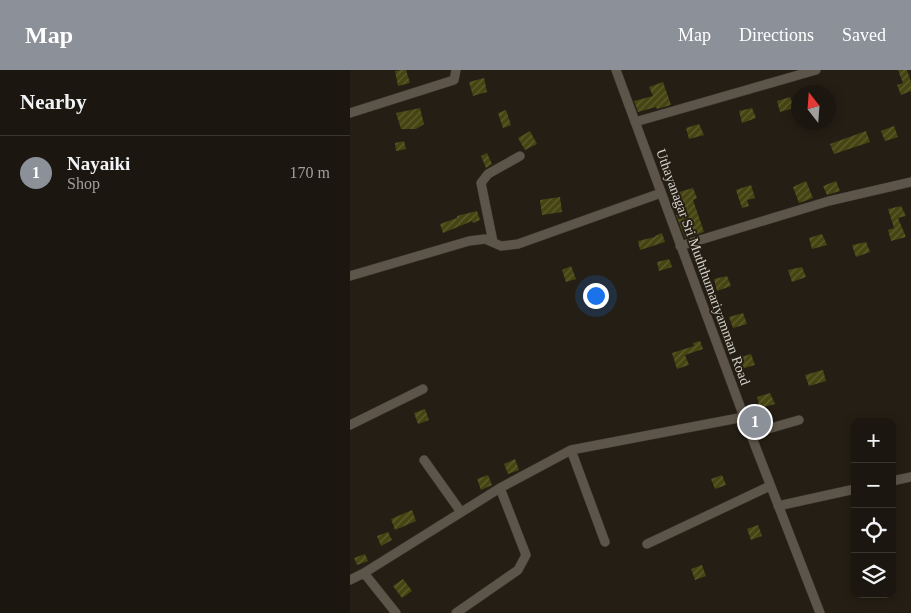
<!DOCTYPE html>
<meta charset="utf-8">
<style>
:root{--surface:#1b160f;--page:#241f18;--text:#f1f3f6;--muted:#a09f9e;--line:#39352f;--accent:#8c9099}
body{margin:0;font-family:Georgia,serif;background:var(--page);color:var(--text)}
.controls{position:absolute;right:15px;bottom:15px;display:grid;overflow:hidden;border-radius:10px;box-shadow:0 2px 12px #0003}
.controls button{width:45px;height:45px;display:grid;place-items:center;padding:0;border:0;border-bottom:1px solid var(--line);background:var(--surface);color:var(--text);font:25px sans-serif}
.compass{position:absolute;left:441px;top:15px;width:45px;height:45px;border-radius:50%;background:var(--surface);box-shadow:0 2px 12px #0003;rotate:343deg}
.you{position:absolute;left:245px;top:225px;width:18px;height:18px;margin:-12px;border:4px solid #fff;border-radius:50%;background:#1a73e8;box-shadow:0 0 0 8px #1a73e833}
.badge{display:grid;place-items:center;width:32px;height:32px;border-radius:50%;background:var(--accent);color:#fff;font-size:16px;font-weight:700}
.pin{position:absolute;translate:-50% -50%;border:2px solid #fff;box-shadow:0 1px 5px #0006}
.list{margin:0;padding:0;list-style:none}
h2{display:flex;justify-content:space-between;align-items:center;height:65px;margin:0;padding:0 20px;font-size:21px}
h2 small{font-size:16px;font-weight:400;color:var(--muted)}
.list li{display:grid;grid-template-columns:32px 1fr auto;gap:15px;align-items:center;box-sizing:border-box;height:75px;padding:0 20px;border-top:1px solid var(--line)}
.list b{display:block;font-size:19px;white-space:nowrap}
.list p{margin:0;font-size:16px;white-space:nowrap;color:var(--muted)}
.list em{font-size:16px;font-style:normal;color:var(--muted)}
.icon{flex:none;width:28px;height:28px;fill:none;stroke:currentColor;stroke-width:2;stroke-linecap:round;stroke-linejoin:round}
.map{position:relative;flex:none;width:561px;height:543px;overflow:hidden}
header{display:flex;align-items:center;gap:30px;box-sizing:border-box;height:70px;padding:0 25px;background:var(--accent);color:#fff}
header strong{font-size:24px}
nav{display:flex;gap:28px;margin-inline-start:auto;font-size:18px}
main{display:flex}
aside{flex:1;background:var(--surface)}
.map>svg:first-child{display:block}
.building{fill:url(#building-hatch)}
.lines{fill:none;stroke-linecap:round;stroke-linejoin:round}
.minor-casing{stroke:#3d3832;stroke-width:10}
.minor{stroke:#5d554a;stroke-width:9}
.labels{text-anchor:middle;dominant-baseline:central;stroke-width:4;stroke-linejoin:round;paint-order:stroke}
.street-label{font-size:14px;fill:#d5d1ca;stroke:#241e14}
</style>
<header>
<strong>Map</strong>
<nav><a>Map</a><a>Directions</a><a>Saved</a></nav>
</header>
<main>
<aside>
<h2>Nearby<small></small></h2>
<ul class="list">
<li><span class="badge">1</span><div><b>Nayaiki</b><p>Shop</p></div><em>170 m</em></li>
</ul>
</aside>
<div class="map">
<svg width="561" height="543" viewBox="0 0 561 543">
<defs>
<pattern id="building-hatch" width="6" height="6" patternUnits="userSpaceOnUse" patternTransform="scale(1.25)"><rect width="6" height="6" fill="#464411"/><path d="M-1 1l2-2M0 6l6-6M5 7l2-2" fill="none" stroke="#605e32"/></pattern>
</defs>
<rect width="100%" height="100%" fill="#241e14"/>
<path class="building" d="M51 0H56L60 13 48 16 45 1Z
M548 0H557L561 12V21L551 25 547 15 553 13Z
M134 8 137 22 123 26 119 12Z
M313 12 321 35 307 39 306 37 288 42 284 31 303 26 299 17Z
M440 27 444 38 430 42 427 31Z
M70 38 74 54 66 59H51L46 43Z
M402 38 406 48 392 53 389 41Z
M156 40 161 55 153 58 148 43Z
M349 54 354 65 339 69 336 58Z
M544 56 548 67 535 71 531 61Z
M180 61 187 74 175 80 168 68Z
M516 61 520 72 484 84 480 74Z
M54 71 56 79 46 81 45 73Z
M137 83 142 94 136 98 131 86Z
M456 111 463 128 449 133 443 117Z
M486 111 490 121 477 125 473 116Z
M401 115 405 128 397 130 399 136 392 138 386 120Z
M343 118 347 128 343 130 354 162 335 168 326 145 336 142 329 122Z
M210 127 212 142 192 145 190 130Z
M551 136 556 146 548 148 556 167 541 171 538 160 544 158 538 139Z
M127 141 130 150 123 153 122 151 93 163 90 154 107 148V146Z
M312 163 315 172 290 180 288 171 305 167V166Z
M472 164 477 175 462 179 459 168Z
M516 172 520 182 506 187 502 175Z
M319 189 322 197 309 201 307 192Z
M221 196 226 209 216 212 212 200Z
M452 197 456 207 442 212 438 200Z
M377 206 381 216 367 221 364 209Z
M393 243 397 254 383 258 379 247Z
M350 271 353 279 335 285 339 295 327 299 322 283 344 276 343 273Z
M401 284 405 295 391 299 388 288Z
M473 300 476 311 459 316 455 305Z
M420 323 425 334 410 338 407 327Z
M75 339 79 350 68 354 64 343Z
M165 389 169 400 158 404 154 394Z
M138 405 142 415 131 420 127 409Z
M372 405 376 415 365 419 361 409Z
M62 440 66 451 45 460 41 449Z
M408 455 412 466 401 470 397 459Z
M38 462 42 470 31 476 27 466Z
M15 484 18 491 7 495 4 488Z
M352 495 356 506 345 510 341 499Z
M53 509 62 521 52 528 43 516Z"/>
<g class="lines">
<g class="minor-casing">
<path id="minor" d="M266 0 394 347 470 543
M0 43 104 10 106 0
M285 52 466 0
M143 172 131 113 138 104 170 86
M330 176 479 131 561 112
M0 206 119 171 135 169 151 176 168 174 311 123
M0 355 73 319
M400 364 449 350
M221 380 255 472
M74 390 111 442
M542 411 561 407
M428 436 505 419
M297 474 420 416
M14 503 46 543
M0 510 14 503 150 418 221 380 394 347
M106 543 168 500 176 485 150 418"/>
</g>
<use href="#minor" class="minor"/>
</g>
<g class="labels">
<g class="street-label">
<text transform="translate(353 197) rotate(70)">Uthayanagar Sri Muththumariyamman Road</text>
</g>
</g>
</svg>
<div class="controls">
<button>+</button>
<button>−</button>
<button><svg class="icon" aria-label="locate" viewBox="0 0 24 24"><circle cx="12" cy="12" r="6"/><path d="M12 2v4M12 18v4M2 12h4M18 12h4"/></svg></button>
<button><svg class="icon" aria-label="layers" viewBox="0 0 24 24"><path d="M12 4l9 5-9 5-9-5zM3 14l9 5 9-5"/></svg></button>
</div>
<svg class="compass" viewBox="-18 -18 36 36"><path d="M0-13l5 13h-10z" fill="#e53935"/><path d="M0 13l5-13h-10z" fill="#a09f9e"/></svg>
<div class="you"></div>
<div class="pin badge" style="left:405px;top:352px">1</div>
</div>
</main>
